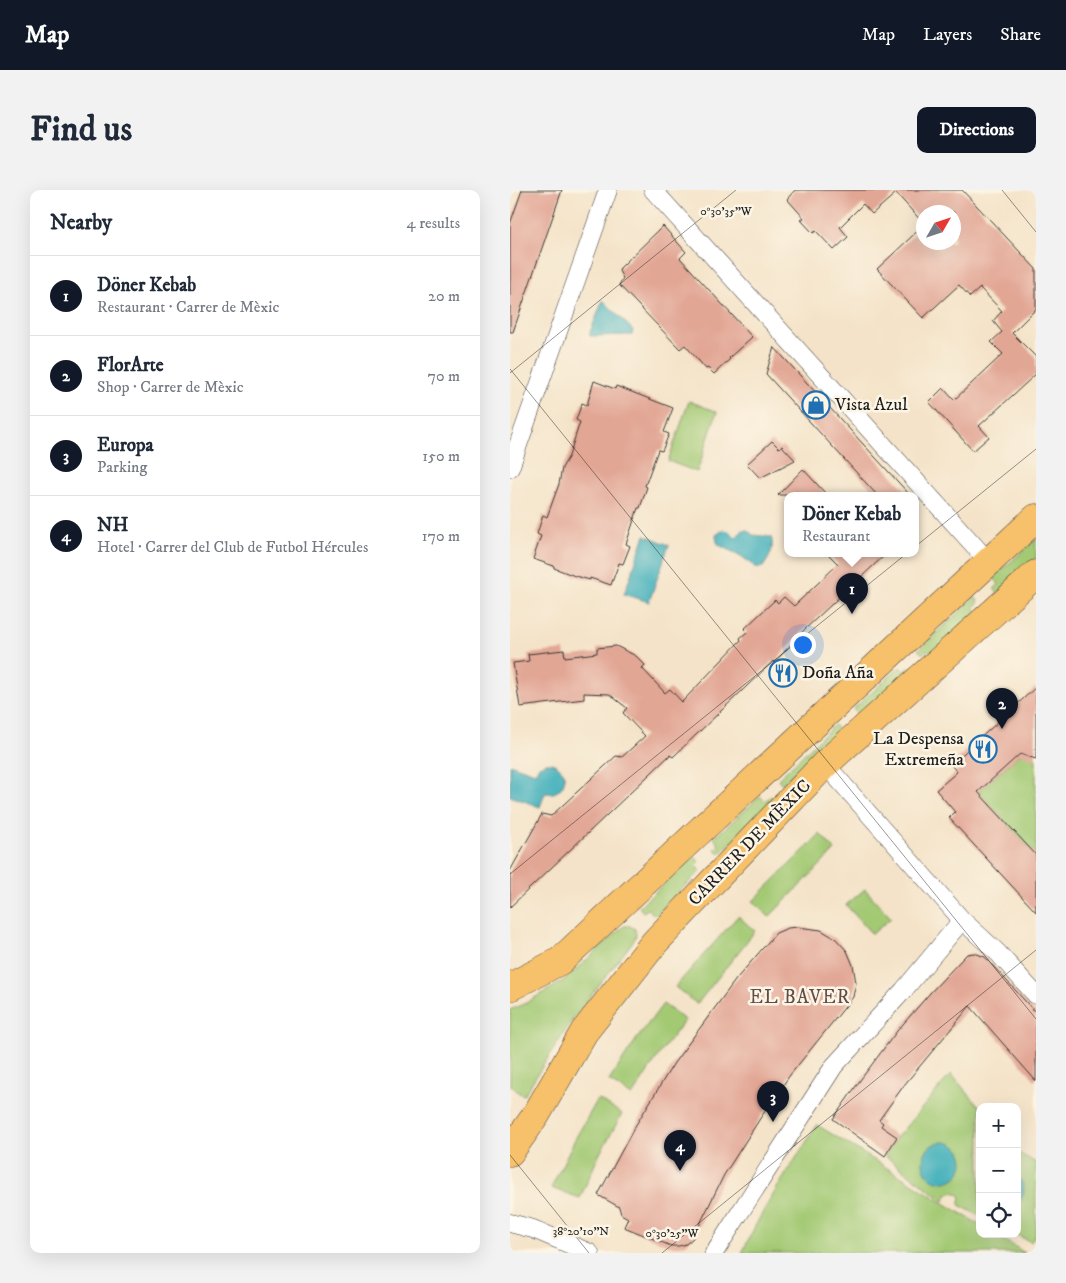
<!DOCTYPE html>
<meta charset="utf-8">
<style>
:root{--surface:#fff;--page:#f2f2f3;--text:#1f2937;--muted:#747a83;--line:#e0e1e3;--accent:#111827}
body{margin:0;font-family:"IM FELL DW Pica",serif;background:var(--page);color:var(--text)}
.controls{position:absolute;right:15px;bottom:15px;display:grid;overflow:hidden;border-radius:10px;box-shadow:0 5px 20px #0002}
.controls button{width:45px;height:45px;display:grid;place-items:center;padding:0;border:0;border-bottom:1px solid var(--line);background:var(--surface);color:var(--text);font:25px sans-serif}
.compass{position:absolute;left:406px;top:15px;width:45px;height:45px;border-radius:50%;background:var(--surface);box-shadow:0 5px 20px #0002;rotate:51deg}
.you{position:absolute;left:292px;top:454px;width:18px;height:18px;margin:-12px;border:4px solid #fff;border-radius:50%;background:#1a73e8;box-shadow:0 0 0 8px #1a73e833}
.badge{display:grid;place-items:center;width:32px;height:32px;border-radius:50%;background:var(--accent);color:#fff;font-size:16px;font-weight:700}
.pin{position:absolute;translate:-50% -41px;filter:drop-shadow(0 1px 2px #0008)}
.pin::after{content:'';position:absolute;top:26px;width:18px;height:15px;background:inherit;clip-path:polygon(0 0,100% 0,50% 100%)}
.popup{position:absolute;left:274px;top:302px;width:135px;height:65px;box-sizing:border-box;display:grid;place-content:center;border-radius:10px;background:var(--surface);filter:drop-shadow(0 1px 4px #0005);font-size:16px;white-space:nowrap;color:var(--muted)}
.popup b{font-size:19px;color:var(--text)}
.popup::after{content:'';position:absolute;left:50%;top:100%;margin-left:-10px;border:10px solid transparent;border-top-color:var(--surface)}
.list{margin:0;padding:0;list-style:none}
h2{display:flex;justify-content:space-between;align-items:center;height:65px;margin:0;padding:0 20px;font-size:21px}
h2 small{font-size:16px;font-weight:400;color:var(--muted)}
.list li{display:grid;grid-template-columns:32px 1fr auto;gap:15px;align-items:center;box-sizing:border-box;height:80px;padding:0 20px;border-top:1px solid var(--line)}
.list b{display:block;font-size:19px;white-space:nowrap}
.list p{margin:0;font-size:16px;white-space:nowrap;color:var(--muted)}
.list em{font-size:16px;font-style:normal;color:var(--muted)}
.icon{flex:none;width:28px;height:28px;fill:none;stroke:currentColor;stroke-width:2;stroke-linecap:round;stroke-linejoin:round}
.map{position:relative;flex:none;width:526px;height:1063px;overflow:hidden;border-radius:10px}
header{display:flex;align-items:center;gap:30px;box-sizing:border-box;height:70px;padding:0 25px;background:var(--accent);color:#fff}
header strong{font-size:24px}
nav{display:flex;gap:28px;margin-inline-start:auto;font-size:18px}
.intro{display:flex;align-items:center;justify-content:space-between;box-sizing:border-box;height:120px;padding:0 30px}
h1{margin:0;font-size:35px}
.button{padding:12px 22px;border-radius:10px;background:var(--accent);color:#fff;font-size:18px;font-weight:700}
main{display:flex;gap:30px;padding:0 30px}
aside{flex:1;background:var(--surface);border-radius:10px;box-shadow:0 5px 20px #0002}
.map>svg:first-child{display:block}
.green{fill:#a3c973;stroke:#607248}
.water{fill:#3eaeba;stroke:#2d656b}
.building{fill:#e2a694}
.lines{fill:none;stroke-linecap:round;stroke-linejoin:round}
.street-casing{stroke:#3c3a36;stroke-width:19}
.primary-casing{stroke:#3c3a36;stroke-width:29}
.street{stroke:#fff;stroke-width:18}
.primary{stroke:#f7c06b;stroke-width:28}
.ticks{fill:none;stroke:#1c1c1c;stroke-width:1;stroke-opacity:0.45}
.labels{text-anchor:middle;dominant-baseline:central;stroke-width:5;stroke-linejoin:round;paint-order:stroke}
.poi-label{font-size:18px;fill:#1c1c1c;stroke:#fcf5e5;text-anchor:start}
.street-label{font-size:18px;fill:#1c1c1c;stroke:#fcf5e5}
.neighbourhood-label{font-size:19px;letter-spacing:1px;fill:#614c46;stroke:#fcf5e5}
.ticks-label{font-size:12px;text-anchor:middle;fill:#1c1c1c;stroke:#fcf5e5;stroke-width:5;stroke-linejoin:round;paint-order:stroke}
</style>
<header>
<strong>Map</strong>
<nav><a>Map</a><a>Layers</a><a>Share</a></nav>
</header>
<div class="intro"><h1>Find us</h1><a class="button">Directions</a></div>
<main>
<aside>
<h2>Nearby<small>4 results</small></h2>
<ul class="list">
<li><span class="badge">1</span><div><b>Döner Kebab</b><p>Restaurant · Carrer de Mèxic</p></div><em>20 m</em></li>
<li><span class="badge">2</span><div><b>FlorArte</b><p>Shop · Carrer de Mèxic</p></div><em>70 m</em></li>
<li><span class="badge">3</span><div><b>Europa</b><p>Parking</p></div><em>150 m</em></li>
<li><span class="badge">4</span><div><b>NH</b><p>Hotel · Carrer del Club de Futbol Hércules</p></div><em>170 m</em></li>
</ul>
</aside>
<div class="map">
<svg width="526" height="1063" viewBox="0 0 526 1063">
<rect width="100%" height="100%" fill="#fcf5e5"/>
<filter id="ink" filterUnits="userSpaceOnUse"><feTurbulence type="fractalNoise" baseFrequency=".02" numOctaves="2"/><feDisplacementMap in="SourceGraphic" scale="10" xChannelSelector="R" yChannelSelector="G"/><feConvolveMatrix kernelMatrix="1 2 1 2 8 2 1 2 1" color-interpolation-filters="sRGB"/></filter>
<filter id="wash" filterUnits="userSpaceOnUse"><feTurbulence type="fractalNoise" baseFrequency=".0096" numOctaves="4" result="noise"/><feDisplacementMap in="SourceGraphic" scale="20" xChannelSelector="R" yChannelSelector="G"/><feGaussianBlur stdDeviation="1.12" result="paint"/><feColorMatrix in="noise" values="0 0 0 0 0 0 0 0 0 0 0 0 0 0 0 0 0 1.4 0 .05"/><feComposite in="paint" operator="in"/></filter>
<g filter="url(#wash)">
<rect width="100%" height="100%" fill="#f4e3c8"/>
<path class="green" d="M179 211 207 222 187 282 158 271Z
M526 349V368L488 403 484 399 489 394 483 388Z
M465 407 469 412 464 417 468 422 423 466 417 460 412 464 408 460Z
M390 477 394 482 400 477 404 481 344 530 348 525 343 519Z
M324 535 330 541 324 545 329 550 290 587 286 582 272 594 268 589Z
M520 555 521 567 526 569V665L468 602Z
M250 606 255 611 261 606 265 611 209 664 205 659 209 655 204 648Z
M310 644 325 660 259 727 243 711Z
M184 666 190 672 186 676 190 681 145 726 138 719 133 722 129 717Z
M355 699 381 728 362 744 336 715Z
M228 726 245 741 187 814 165 797Z
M114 736H120L125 739 126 745 124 750 63 829 14 905 9 903 0 894V820L16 813 53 791Z
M153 814 175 830 148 866 122 906 99 891 126 850Z
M441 884 470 917V1026L449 1015 451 1008 449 1004 443 1002 437 1005 434 1011 375 966 387 947Z
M88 909 112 924 89 965 70 1008 41 998 64 951Z
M307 935 470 1035V1044H484L515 1063H232C252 1018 281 977 307 935Z
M507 962 526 973V1044L521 1052 505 1044H507Z"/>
<path class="water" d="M93 110 123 140 122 145 80 146V142Z
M213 340 219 341 225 348 233 340H237L243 345 261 347C265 358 259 369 253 377L247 378 231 366 209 355 207 352 206 345Z
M135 345 159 355 139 412 114 404Z
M36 573C44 572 49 576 54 583 57 595 48 606 35 603L30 617 0 606V574L25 583 29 576Z
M413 972a20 20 0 1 1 40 0a20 20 0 1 1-40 0Z
M507 986C516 994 516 1006 507 1014Z"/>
<g id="blocks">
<path class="building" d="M12 0H52L3 142H0V34Z
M285 0H452L526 79V119L502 143 526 167V184L469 236 479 247 463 261 419 212 433 198 444 210 493 164 481 152 492 142 483 131 492 121 470 98 460 107 449 95 413 128 367 79 414 35V52H444V22H414V34L386 3 362 24 353 14 330 37 338 47 324 60 306 41 303 43 291 30 294 28 277 9Z
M153 36 176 62 170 68 242 147 219 168 220 169 204 184 198 178 196 179 175 155 170 159 109 95 113 88 109 81 110 78Z
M264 157 342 242 400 305H367L256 184Z
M84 191 105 199 106 196 163 218 154 242 159 244 152 261 148 260 135 296 137 297 130 318H128L116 354 120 356 113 374 109 373 101 395 80 388V390L65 386 44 378V376L23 369 31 346 27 344 33 325 37 327 49 294 52 278 59 266 70 232 66 230 72 213 77 215Z
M262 251 269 258 272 256 285 270 250 288 237 274Z
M293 279 317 305H268Z
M317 363H377L294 440 264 473 263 471 163 567 160 565 0 717V681L32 624 41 626 106 566 112 567 135 546 113 523 117 518 99 504 74 503V509L10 517 3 473 19 471 18 464 54 460 55 467 87 463V458L106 456 126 466 135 475 132 478 155 503 160 499 172 512 231 450 230 448 237 442 234 439 265 410 268 413 274 407 284 416 328 374Z
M526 497V569L510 564 468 602 526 665V722L439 628 445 622 426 600 447 582 441 575Z
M288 737 311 740 326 749 337 761 343 775 346 793 343 807 280 885 251 927 214 985 183 1048 176 1054 169 1056H161L114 1037 118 1028 111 1024 109 1017 88 1005 124 938 164 873 227 788 266 743 278 738Z
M464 763 475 767 526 823V891L460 816 395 894 369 930 373 933 371 936 387 947 375 966 323 929 351 889 387 841 420 803 453 768 457 764Z"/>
</g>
</g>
<g filter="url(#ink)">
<use href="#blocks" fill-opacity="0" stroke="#3c3a36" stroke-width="1"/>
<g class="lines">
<g class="street-casing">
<path id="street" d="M143 0 479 372
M0 278 98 0
M315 574 452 730 488 763 526 805
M0 1033 23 1039 80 1063
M204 1063 324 876 393 801 452 730"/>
</g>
<g class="primary-casing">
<path id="primary" d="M0 797 50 771 526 328
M0 962 26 925 74 842 145 752 315 574 526 384"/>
</g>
<use href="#street" class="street"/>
<use href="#primary" class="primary"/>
</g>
</g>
<path class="ticks" d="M492 0 526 42M0 179 526 829M0 183 226 0M0 684 526 259M0 965 79 1063M152 1063 526 760"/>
<defs>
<g id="shop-ring" transform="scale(1.4375)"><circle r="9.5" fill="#fcf5e5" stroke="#1f6fb2" stroke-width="1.5"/><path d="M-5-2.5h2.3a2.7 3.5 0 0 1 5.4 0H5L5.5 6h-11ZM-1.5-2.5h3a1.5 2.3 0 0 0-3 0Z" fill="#1f6fb2"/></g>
<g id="restaurant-ring" transform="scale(1.4375)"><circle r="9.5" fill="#fcf5e5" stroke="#1f6fb2" stroke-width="1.5"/><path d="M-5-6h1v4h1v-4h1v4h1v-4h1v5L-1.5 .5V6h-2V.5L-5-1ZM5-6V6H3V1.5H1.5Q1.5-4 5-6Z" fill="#1f6fb2"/></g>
</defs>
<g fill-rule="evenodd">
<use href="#shop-ring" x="306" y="215"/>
<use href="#restaurant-ring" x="273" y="483"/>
<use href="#restaurant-ring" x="473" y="559"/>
</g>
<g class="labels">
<g class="poi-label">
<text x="325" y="215">Vista Azul</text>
<text x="292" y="483">Doña Aña</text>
<text x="454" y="549" text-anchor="end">La Despensa<tspan x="454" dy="21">Extremeña</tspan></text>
</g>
<g class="street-label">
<text transform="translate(240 653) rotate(-46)">CARRER DE MÈXIC</text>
</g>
<g class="neighbourhood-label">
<text x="290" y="807">EL BAVER</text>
</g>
</g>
<g class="ticks-label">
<text x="216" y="25">0°30'35"W</text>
<text x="71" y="1045">38°20'10"N</text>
<text x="162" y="1047">0°30'25"W</text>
</g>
</svg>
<div class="controls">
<button>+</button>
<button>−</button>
<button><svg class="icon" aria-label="locate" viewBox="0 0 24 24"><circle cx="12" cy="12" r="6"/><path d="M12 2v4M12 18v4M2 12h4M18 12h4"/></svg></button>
</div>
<svg class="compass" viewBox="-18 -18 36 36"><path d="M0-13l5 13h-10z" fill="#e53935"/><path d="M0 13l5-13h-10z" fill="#747a83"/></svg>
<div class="you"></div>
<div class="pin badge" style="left:342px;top:424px">1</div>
<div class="popup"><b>Döner Kebab</b>Restaurant</div>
<div class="pin badge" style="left:492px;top:539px">2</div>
<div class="pin badge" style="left:263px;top:932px">3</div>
<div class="pin badge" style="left:170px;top:981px">4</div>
</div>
</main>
